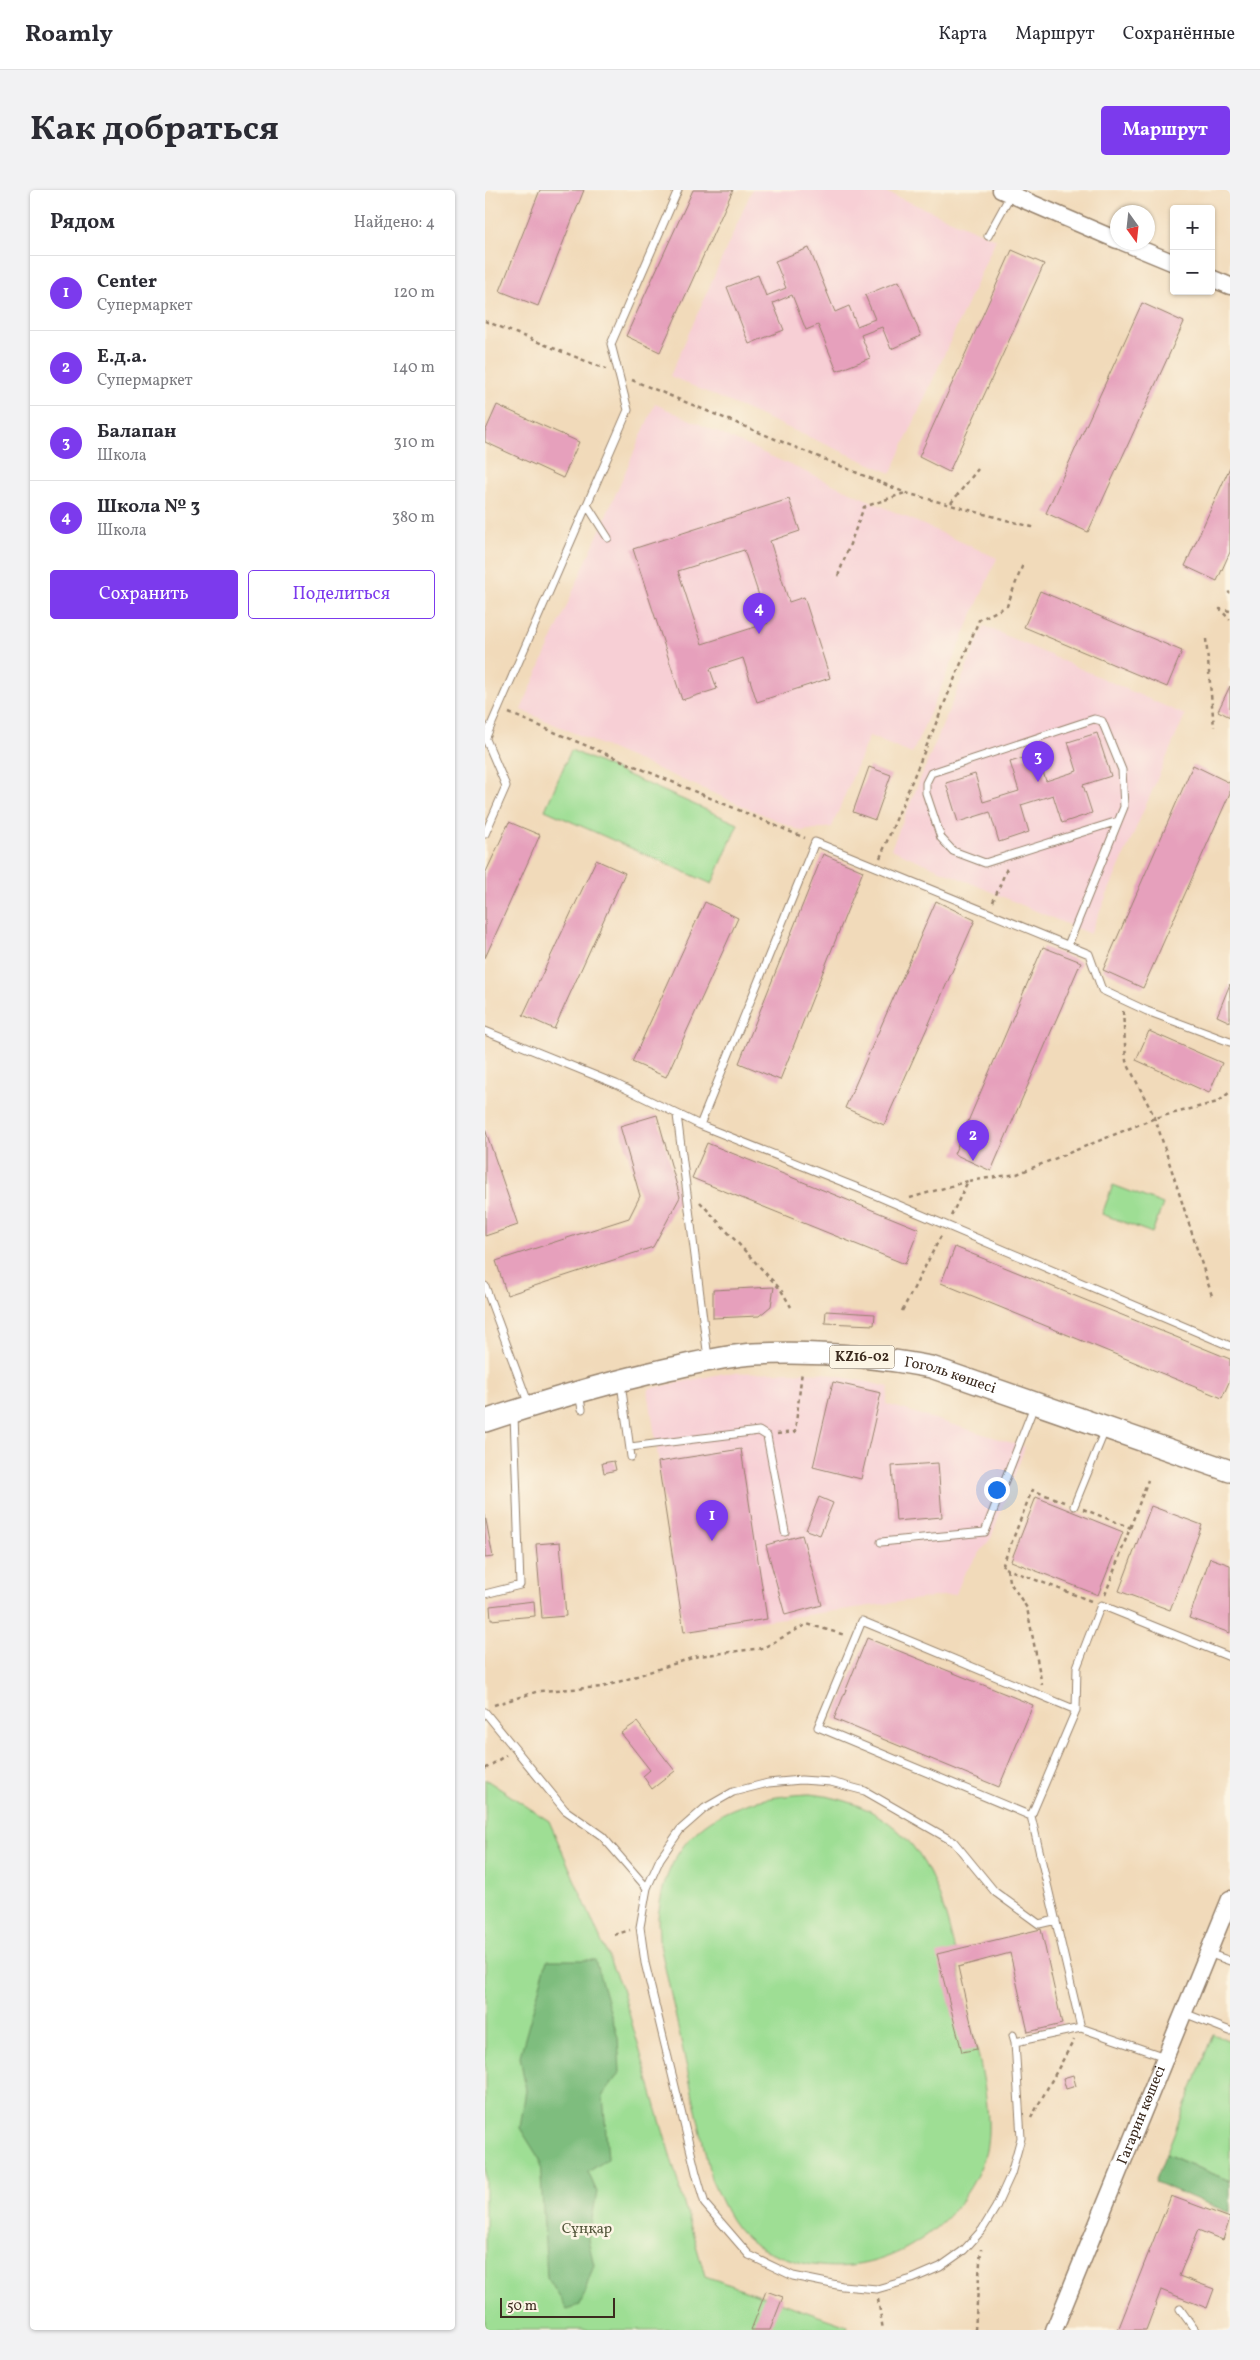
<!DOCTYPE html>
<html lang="ru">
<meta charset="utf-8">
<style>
:root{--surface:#fff;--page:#f2f2f3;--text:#2b2b33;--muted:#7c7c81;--line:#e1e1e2;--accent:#7c3aed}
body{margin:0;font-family:Vollkorn,serif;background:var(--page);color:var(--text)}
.controls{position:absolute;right:15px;top:15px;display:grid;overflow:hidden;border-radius:5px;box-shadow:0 1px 4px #0004}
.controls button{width:45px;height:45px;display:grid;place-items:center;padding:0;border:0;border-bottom:1px solid var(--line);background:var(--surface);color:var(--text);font:25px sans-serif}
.compass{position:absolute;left:625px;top:15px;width:45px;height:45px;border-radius:50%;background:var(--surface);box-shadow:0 1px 4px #0004;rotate:165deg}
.scale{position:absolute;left:15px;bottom:12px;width:115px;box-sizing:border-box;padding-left:5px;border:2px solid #3b2a1e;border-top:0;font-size:14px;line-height:18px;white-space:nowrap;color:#3b2a1e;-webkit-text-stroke:4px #fcf5e5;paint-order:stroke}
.you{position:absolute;left:511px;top:1299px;width:18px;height:18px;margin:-12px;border:4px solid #fff;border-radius:50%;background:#1a73e8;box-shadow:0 0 0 8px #1a73e833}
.badge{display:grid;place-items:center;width:32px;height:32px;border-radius:50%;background:var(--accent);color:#fff;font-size:16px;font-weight:700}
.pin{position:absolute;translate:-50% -41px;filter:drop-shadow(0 1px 2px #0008)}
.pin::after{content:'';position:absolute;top:26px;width:18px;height:15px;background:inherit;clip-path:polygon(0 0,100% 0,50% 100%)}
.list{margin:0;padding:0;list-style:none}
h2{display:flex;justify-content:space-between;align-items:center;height:65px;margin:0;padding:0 20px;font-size:21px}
h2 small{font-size:16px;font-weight:400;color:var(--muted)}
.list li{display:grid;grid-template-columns:32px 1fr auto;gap:15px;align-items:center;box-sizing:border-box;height:75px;padding:0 20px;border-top:1px solid var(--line)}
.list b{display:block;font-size:19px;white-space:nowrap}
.list p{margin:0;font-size:16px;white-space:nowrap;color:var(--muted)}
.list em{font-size:16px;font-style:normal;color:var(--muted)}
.actions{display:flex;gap:10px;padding:15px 20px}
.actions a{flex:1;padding:11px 0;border:1px solid var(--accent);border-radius:5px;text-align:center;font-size:18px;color:var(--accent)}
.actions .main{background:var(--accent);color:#fff}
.map{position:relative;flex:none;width:745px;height:2140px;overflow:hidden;border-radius:5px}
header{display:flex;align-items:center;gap:30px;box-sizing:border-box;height:70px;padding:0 25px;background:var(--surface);border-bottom:1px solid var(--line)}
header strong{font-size:24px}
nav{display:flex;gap:28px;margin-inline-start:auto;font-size:18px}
.intro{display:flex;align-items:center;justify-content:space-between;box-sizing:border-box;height:120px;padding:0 30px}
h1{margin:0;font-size:35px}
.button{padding:12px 22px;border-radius:5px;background:var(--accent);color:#fff;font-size:18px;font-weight:700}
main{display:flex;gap:30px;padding:0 30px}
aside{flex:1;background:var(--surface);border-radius:5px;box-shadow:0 1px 4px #0004}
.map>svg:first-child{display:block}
.built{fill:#f7cfd5}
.green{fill:#9ede94;stroke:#6c8459}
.forest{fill:#7ebd7e;stroke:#5c744e}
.building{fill:#e6a0bc;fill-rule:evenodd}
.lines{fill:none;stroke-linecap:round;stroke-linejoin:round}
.service-casing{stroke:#96826c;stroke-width:9}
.tertiary-casing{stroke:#96826c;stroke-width:19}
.primary-casing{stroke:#96826c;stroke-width:24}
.path{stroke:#96826c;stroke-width:2.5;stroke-dasharray:4 4;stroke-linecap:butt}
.service{stroke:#fff;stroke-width:7}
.tertiary{stroke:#fff;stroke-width:16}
.primary{stroke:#fff;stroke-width:21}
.labels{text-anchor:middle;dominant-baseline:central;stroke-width:5;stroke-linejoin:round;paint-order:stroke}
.shield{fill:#fcf5e5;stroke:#75675a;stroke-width:1}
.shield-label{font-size:14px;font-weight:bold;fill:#3b2a1e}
.street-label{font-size:15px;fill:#3b2a1e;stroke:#fcf5e5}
.park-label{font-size:15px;fill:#54573c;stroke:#fcf5e5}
</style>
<header>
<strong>Roamly</strong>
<nav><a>Карта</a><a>Маршрут</a><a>Сохранённые</a></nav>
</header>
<div class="intro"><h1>Как добраться</h1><a class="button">Маршрут</a></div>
<main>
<aside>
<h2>Рядом<small>Найдено: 4</small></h2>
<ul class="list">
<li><span class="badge">1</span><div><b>Center</b><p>Супермаркет</p></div><em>120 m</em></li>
<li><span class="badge">2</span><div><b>Е.д.а.</b><p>Супермаркет</p></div><em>140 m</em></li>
<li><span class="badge">3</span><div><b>Балапан</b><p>Школа</p></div><em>310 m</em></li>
<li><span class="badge">4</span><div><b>Школа № 3</b><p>Школа</p></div><em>380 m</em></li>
</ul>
<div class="actions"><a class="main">Сохранить</a><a>Поделиться</a></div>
</aside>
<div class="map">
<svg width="745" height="2140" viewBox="0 0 745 2140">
<rect width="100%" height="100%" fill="#fcf5e5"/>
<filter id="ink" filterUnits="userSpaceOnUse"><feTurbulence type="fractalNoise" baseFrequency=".02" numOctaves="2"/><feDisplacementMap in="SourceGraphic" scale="10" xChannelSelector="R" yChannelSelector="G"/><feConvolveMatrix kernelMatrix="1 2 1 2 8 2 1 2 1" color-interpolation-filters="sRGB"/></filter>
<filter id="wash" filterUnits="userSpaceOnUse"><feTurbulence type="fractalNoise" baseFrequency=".0096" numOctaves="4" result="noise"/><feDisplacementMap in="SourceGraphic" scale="20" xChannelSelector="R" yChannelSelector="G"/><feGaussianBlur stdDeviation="1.12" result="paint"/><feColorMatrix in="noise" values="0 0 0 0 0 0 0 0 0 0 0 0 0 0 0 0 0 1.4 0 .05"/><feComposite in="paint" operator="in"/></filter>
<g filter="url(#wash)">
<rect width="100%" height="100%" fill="#f1daba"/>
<path class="built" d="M267 0H396L511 49 406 283 185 186Z
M170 214 512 368 427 564 384 546 347 637 316 641 36 520Z
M499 436 700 525 605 744 406 659Z
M301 1182 339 1183 404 1197 401 1214 540 1257 506 1348 479 1384 471 1404 199 1442 163 1199 240 1183Z"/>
<path class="green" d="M86 560 253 634 227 694 60 620Z
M628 995 678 1014 667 1043 617 1024Z
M0 1589 64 1631 137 1799 220 2086 362 2136 361 2140H0Z
M325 1604C365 1608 400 1623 426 1654 460 1695 470 1764 481 1814 489 1848 499 1882 502 1917 504 1936 504 1959 496 1976 465 2050 381 2096 304 2069 290 2064 276 2060 264 2050 245 2035 236 2011 226 1989L174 1750C174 1740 172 1729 174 1720 185 1635 248 1607 325 1604Z
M728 1844 745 1851V1991L681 1964Z"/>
<path class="forest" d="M62 1770H110L133 1848 135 1882 118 1905 123 1969 103 1982 112 2002 103 2050 109 2075 95 2115 82 2119 62 2087 55 1970 35 1938 41 1900 35 1866Z
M681 1964 745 1991V2023L670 1992Z"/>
<g id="blocks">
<path class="building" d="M55 0H99L53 116 15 101Z
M208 0H248L175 162 141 146Z
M324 58 350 122 364 116 372 136 390 129 380 105 414 91 436 146 406 159 397 137 376 145 385 168 352 181 333 135 321 140 307 105 288 113 299 140 264 154 242 97 273 85 281 106 301 98 290 71Z
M527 60 559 74 464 282 434 267Z
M657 113 699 132 603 342 561 323Z
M12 215 94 252 78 288 0 252V242Z
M745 277V362L732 391 700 376Z
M304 309 315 341 285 351 304 412 319 407 345 488 272 512 258 468 225 479 232 499 197 510 148 359ZM259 360 283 433 217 454 193 381Z
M555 401 697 461 682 497 539 437Z
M745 496V527L733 521Z
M612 543 626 586 598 595 607 623 577 633 568 605 536 615 544 642 514 652 505 622 473 632 461 593 490 584 498 612 534 601 525 572 552 564 561 591 592 581 583 552Z
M708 575 745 593V603L658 798 618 780Z
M384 577 406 585 390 630 368 622Z
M24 632 55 645 0 768V684Z
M338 664 378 681 295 890 254 873Z
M111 670 140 683 69 839 38 825Z
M451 711 490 730 399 935 360 918Z
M220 712 253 728 181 887 147 872Z
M558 757 596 772 506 981 469 964Z
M745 794V832L732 826Z
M664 841 737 873 724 903 651 870Z
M172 925 195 1007 168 1057 22 1105 11 1071 144 1028 155 1006 135 936Z
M0 939 33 1035 0 1046Z
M222 953 434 1039 420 1074 207 988Z
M470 1057 745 1169V1190L737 1208 456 1093Z
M289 1097 286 1116 274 1126 228 1128V1100Z
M341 1121 390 1124 389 1135 340 1133Z
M348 1192 396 1203 376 1289 328 1277Z
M256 1259 282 1429 199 1442 173 1272Z
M129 1271 131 1280 119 1283 117 1273Z
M453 1273 457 1327 411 1331 407 1276Z
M334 1307 348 1313 335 1345 321 1340Z
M551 1307 638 1342 613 1405 526 1371Z
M666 1316 717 1335 685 1420 634 1401Z
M0 1325 8 1367 0 1368Z
M317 1345 337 1415 300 1425 281 1355Z
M75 1352 81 1426 57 1428 51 1354Z
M725 1368 745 1375V1443L704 1428Z
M49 1411 50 1426 6 1430 5 1416Z
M382 1448 548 1515 514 1597 349 1529Z
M152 1532 190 1581 167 1599 158 1586 165 1580 136 1543Z
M556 1739 577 1834 543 1842 525 1763 473 1777 492 1859 477 1862 452 1764Z
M588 1885 591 1896 581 1899 578 1888Z
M686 2006 745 2028 738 2050 713 2040 694 2086 729 2099 722 2118 676 2100 661 2140H633Z
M281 2101 298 2107 285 2140H266Z"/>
</g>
</g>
<g filter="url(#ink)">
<use href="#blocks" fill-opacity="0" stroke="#96826c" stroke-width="1"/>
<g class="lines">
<g class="service-casing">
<path id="service" d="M503 46 526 4
M102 315 123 348
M0 547 21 596 0 644
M1 547 143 220 126 154 193 0
M583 755 639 617 637 580 617 531 609 529 446 583 441 593V603L456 648 468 661 500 673 633 631
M0 841 131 894 215 935 383 1002 745 1156
M192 925 223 1168
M215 935 330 652 604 764 617 800 662 821 745 852
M0 1096 44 1215
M136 1193 146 1267
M94 1205 97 1219
M145 1257 274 1241 282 1246 300 1342
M589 1316 620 1240
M396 1352 500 1342 549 1216
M0 1404 35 1395 29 1225
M591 1520 592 1477 616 1415 745 1467
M0 1522 80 1620 117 1646 162 1698
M546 1626 591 1520 377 1431 333 1537 546 1626 596 1838 680 1867
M723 1763 745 1771
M699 1823 745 1841
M528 1845 530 1852 596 1838
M530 1852 536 1948 526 1984 511 2017 497 2040 479 2060 455 2077 427 2089 392 2099 357 2096 308 2086 264 2065 220 2014 211 1983 160 1773 155 1737 162 1698 175 1669 195 1640 220 1618 248 1602 283 1593 316 1590 346 1592 380 1601 469 1652 510 1702 554 1734 571 1730
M695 2119 710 2140"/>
</g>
<g class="tertiary-casing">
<g id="tertiary">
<path d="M516 0 632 50"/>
<path d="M638 52 689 73"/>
<path d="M726 88 745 96"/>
<path id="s1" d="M569 2140 745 1709"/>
</g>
</g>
<g class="primary-casing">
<g id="primary">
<path id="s2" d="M0 1231C60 1211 121 1193 183 1179 211 1173 239 1166 269 1164 328 1161 388 1166 446 1177L745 1281"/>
</g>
</g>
<path class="path" d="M0 131 121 179
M147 190 421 303 551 338
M466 313 493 279
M353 386 379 317 420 303
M743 403 745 402
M745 421 735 419 745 430
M721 449 729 537
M24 523 320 648
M395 668 494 430 522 416 538 374
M508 712 522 678
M638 821 641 871 670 928 728 1109
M425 1008 483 991
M215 1012 296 1100 306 1117
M466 1026 483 991 532 984 670 928 733 912 745 902
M417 1121 457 1044
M292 1244 310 1242 317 1181
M579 1312 547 1300 517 1377 606 1411
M598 1319 646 1338
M522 1379 524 1391 542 1418 557 1495
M620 1405 663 1290
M9 1515 54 1501 118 1497 213 1466 278 1458 322 1434 360 1445
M0 1579 21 1565
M129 1745 145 1740
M546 1928 589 1850
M393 2109 398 2140
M490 2140 496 2059"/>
<use href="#service" class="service"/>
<use href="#tertiary" class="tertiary"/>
<use href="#primary" class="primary"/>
</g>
</g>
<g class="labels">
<rect class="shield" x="344.5" y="1155.5" width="65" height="23" rx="4"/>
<g class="shield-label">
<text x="377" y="1167">KZ16-02</text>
</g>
<g class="street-label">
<text stroke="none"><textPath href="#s2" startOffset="476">Гоголь көшесі</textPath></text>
<text stroke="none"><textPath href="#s1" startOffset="232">Гагарин көшесі</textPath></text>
</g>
<g class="park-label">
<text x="102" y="2039">Сұңқар</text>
</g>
</g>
</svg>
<div class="controls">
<button>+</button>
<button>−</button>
</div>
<svg class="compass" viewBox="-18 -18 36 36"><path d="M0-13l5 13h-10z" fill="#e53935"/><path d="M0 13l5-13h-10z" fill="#7c7c81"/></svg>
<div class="scale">50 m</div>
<div class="you"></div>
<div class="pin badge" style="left:227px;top:1351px">1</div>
<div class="pin badge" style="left:488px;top:971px">2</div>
<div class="pin badge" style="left:553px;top:592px">3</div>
<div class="pin badge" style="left:274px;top:444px">4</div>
</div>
</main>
